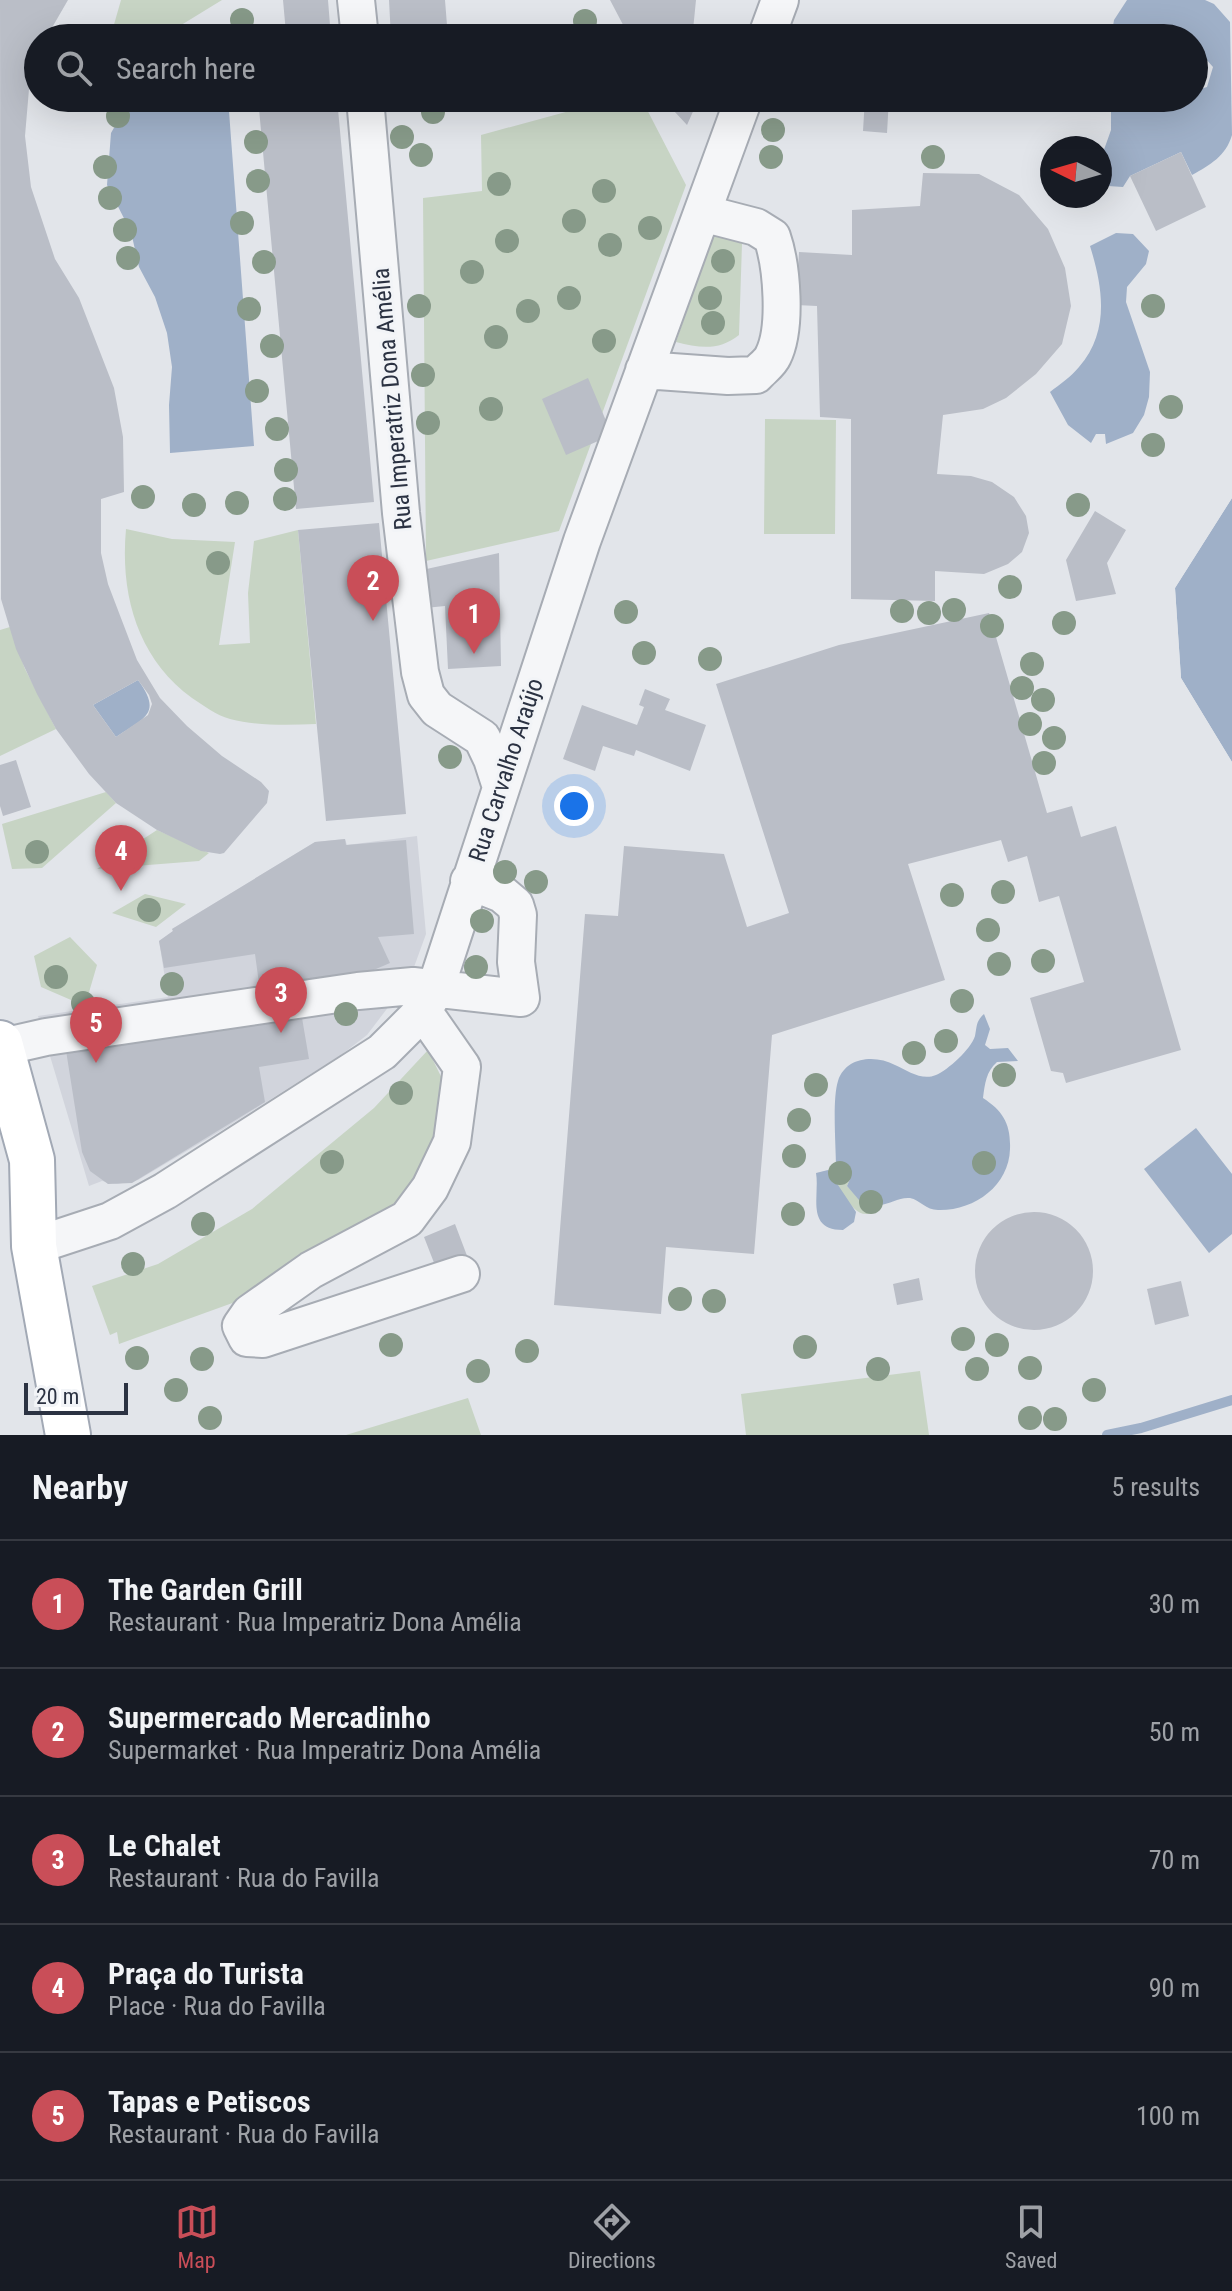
<!DOCTYPE html>
<meta charset="utf-8">
<style>
:root{--surface:#171b24;--page:#242831;--text:#f1f3f6;--muted:#9ea1a6;--line:#363941;--accent:#c94e58}
body{margin:0;font-family:"Roboto Condensed",sans-serif;background:var(--page);color:var(--text)}
.compass{position:absolute;left:1040px;top:136px;width:72px;height:72px;border-radius:50%;background:var(--surface);box-shadow:0 8px 32px #0002;rotate:275deg}
.scale{position:absolute;left:24px;bottom:20px;width:104px;box-sizing:border-box;padding-left:8px;border:4px solid #2b3242;border-top:0;font-size:22px;line-height:28px;white-space:nowrap;color:#2b3242;-webkit-text-stroke:6px #f2f4f7;paint-order:stroke}
.you{position:absolute;left:574px;top:806px;width:28px;height:28px;margin:-20px;border:6px solid #fff;border-radius:50%;background:#1a73e8;box-shadow:0 0 0 12px #1a73e833}
.badge{display:grid;place-items:center;width:52px;height:52px;border-radius:50%;background:var(--accent);color:#fff;font-size:26px;font-weight:700}
.pin{position:absolute;translate:-50% -66px;filter:drop-shadow(0 2px 4px #0008)}
.pin::after{content:'';position:absolute;top:42px;width:28px;height:24px;background:inherit;clip-path:polygon(0 0,100% 0,50% 100%)}
.list{margin:0;padding:0;list-style:none}
h2{display:flex;justify-content:space-between;align-items:center;height:104px;margin:0;padding:0 32px;font-size:34px}
h2 small{font-size:26px;font-weight:400;color:var(--muted)}
.list li{display:grid;grid-template-columns:52px 1fr auto;gap:24px;align-items:center;box-sizing:border-box;height:128px;padding:0 32px;border-top:2px solid var(--line)}
.list b{display:block;font-size:30px;white-space:nowrap}
.list p{margin:0;font-size:26px;white-space:nowrap;color:var(--muted)}
.list em{font-size:26px;font-style:normal;color:var(--muted)}
.icon{flex:none;width:44px;height:44px;fill:none;stroke:currentColor;stroke-width:2;stroke-linecap:round;stroke-linejoin:round}
.map{position:relative;flex:none;width:1232px;height:1435px;overflow:hidden}
.search{position:absolute;background:var(--surface);box-shadow:0 8px 32px #0002;left:24px;right:24px;top:24px;height:88px;display:flex;align-items:center;gap:20px;box-sizing:border-box;padding:0 28px;border-radius:44px;color:var(--muted);font-size:30px}
.sheet{height:744px;background:var(--surface)}
nav{display:flex;justify-content:space-around;align-items:center;box-sizing:border-box;height:112px;border-top:2px solid var(--line);background:var(--surface);font-size:22px;color:var(--muted)}
nav a{display:grid;justify-items:center;gap:4px}
nav .on{color:var(--accent)}
.map>svg:first-child{display:block}
.built{fill:#d1d4dc}
.green{fill:#c7d4c4}
.water{fill:#9fb0c8}
.pier{fill:#e2e5ea}
.lines{fill:none;stroke-linecap:round;stroke-linejoin:round}
.stream{stroke:#9fb0c8;stroke-width:10}
.building{fill:#babec7;fill-rule:evenodd}
.minor-casing{stroke:#a7acb4;stroke-width:40}
.major-casing{stroke:#a2a9b5;stroke-width:48}
.minor{stroke:#f5f6f8;stroke-width:36}
.major{stroke:#fff;stroke-width:44}
.tree{fill:#879a89}
.labels{text-anchor:middle;dominant-baseline:central;stroke-width:6;stroke-linejoin:round;paint-order:stroke}
.street-label{font-size:24px;fill:#2b3242;stroke:#f2f4f7}
</style>
<div class="map">
<svg width="1232" height="1435" viewBox="0 0 1232 1435">
<rect width="100%" height="100%" fill="#e2e5ea"/>
<path class="built" d="M417 836 426 934 414 967 399 993 367 1035 341 1055 222 1130 138 1180 117 1184 102 1181 89 1186 38 1016 168 997 159 941 173 931 172 929 315 842 345 839 347 845Z"/>
<path class="green" d="M121 0H222L160 38H118L113 28Z
M617 98H641L686 185 559 531 426 561 423 198 482 191 481 135Z
M724 234 735 235 742 244 739 335C719 351 700 348 676 342L712 238Z
M765 419 836 420 835 534H764Z
M126 529 172 539 235 542 219 645 250 643 248 593 254 541 298 530 316 724C288 725 258 726 230 719 216 715 204 706 192 698 137 658 120 594 126 529Z
M10 627 25 669 56 729 0 756V630Z
M106 792 116 803 42 868 12 869 2 824Z
M157 830 209 853 199 861 97 869Z
M145 894 186 904 156 927 112 913Z
M70 937 97 965 85 1006 41 987 34 956Z
M428 1050 457 1109 416 1196 238 1301 119 1344 117 1332 110 1335 92 1286 158 1264 252 1209 374 1108Z
M833 1168 847 1171 850 1179 847 1186 860 1200 870 1193 876 1195 877 1207C859 1232 837 1184 828 1170Z
M920 1371 929 1435H746L741 1394Z
M468 1398 481 1435H346Z"/>
<path class="water" d="M1127 0H1205L1214 4 1230 22 1232 135C1226 156 1210 165 1192 175L1181 152 1130 176 1123 187 1108 186 1100 182V161L1111 130V98H1132L1146 110C1167 109 1173 98 1194 98V91L1207 87 1213 67 1205 58 1194 55V38H1111L1114 20Z
M134 98H228L254 446 170 453 169 405 172 367 167 333 155 297 139 267 131 232 107 185 111 133 126 107Z
M1116 233 1133 234 1149 251 1146 264 1127 287 1126 302 1150 372 1149 397 1144 415 1133 433 1106 444 1105 434H1096L1091 443 1068 425 1050 392C1060 384 1071 377 1079 367 1110 331 1103 288 1090 246Z
M1232 498V762L1181 678 1175 588Z
M138 680C163 714 144 718 116 737L93 705Z
M984 1014 990 1029 985 1045 990 1049 1008 1048 1018 1061 997 1062C986 1072 985 1083 983 1098 1003 1111 1011 1124 1010 1149 1009 1186 974 1211 938 1210 926 1210 920 1200 910 1198 899 1197 890 1204 880 1205L876 1196 870 1193 859 1200 847 1186 850 1179 848 1171 836 1168C836 1146 832 1100 838 1081 846 1056 876 1055 895 1065 908 1071 922 1081 936 1075 948 1070 971 1049 975 1036 977 1026 976 1021 984 1014Z
M1196 1128 1232 1174V1234L1209 1253 1144 1169Z
M828 1170 856 1212 854 1222 843 1230C805 1230 820 1195 816 1173Z"/>
<path class="pier" d="M1232 494V498L1175 588 1181 678 1232 762V766L1178 680 1171 588Z"/>
<g class="lines">
<path class="stream" d="M1107 1435 1141 1428 1232 1400"/>
</g>
<path class="building" d="M0 0H68L46 38H38V61L29 89 25 136 31 187 55 259 79 298 114 388 123 437 124 492 101 499V553L108 584 137 660 160 698 187 726 222 756 261 782 269 791 267 803 224 853 220 854 201 851 157 830 116 803 89 774 56 729 37 694 16 649 1 599ZM138 680 149 695 152 704 148 715 116 737 93 705Z
M283 0H328L331 38H257V36L286 33Z
M389 0H445L448 38H391Z
M610 0H696L693 30 696 38H630Z
M258 98H337L374 502 296 509Z
M662 98H699L687 125Z
M865 98H889L887 133 863 131Z
M1181 152 1206 207 1156 231 1130 176Z
M923 173 979 174 1019 195 1048 229 1065 268 1071 306 1062 344 1036 374 1006 398 983 409 943 415 937 474 971 476 992 482 1014 497 1026 516 1029 533 1022 552 1008 564 984 574 935 571V601L851 599V419L820 417 817 306 796 305 799 252 852 255V210L920 206Z
M588 378 612 435 566 455 542 399Z
M1095 511 1126 530 1107 563 1116 594 1076 601 1066 560Z
M379 523 406 814 326 821 298 530Z
M499 553 501 666 448 669 445 606 425 608 422 570Z
M989 613 1047 813 1072 806 1081 837 1116 826 1181 1050 1066 1083 1063 1073 1051 1071 1030 998 1084 982 1059 896 1039 902 1027 856 1008 862 1001 840 908 864 945 980 772 1035 754 1254 666 1247 661 1314 554 1305 585 914 618 916 624 846 724 854 747 927 789 913 716 684 839 645Z
M645 689 670 699 665 710 706 725 690 771 636 750 634 756 603 746 595 771 563 759 582 705 637 725 644 707 639 705Z
M16 760 31 807 3 816 0 806V765Z
M345 839 346 845 406 840 414 934 378 937 390 963 362 975 260 991 255 954 164 968 159 941 173 931 172 929 315 842Z
M300 1006 309 1059 259 1067 265 1102 132 1183 108 1184 90 1171 82 1152 65 1044Z
M975 1271a59 59 0 1 1 118 0a59 59 0 1 1-118 0Z
M455 1224 469 1261 438 1273 424 1237Z
M919 1278 923 1300 897 1305 893 1284Z
M1181 1281 1189 1316 1155 1325 1147 1289Z"/>
<g class="lines">
<g class="minor-casing">
<path id="minor" d="M356 0 360 38
M766 38 780 0
M365 98 401 513 420 672 426 695 437 709 482 738 492 759 501 787
M644 370 728 376 756 375C761 369 770 363 773 356 787 328 782 266 772 237L756 227 702 213
M423 1011 462 1067 452 1142 430 1188 407 1219 311 1270 250 1313 241 1326 247 1338 263 1339 461 1274
M2 1047 46 1037 358 991 413 986 521 998 516 962 518 915 515 905 502 894 469 881
M34 1246 110 1221 165 1191 382 1052 423 1011 435 990 582 541 744 98"/>
</g>
<g class="major-casing">
<path id="major" d="M0 1043 32 1160 34 1246 68 1435"/>
</g>
<use href="#minor" class="minor"/>
<use href="#major" class="major"/>
</g>
<g class="tree">
<circle cx="242" cy="20" r="12"/>
<circle cx="585" cy="21" r="12"/>
<circle cx="433" cy="112" r="12"/>
<circle cx="118" cy="116" r="12"/>
<circle cx="773" cy="130" r="12"/>
<circle cx="402" cy="137" r="12"/>
<circle cx="256" cy="142" r="12"/>
<circle cx="421" cy="155" r="12"/>
<circle cx="771" cy="157" r="12"/>
<circle cx="933" cy="157" r="12"/>
<circle cx="105" cy="167" r="12"/>
<circle cx="258" cy="181" r="12"/>
<circle cx="499" cy="184" r="12"/>
<circle cx="604" cy="191" r="12"/>
<circle cx="110" cy="198" r="12"/>
<circle cx="574" cy="221" r="12"/>
<circle cx="242" cy="223" r="12"/>
<circle cx="650" cy="228" r="12"/>
<circle cx="125" cy="230" r="12"/>
<circle cx="507" cy="241" r="12"/>
<circle cx="610" cy="245" r="12"/>
<circle cx="128" cy="258" r="12"/>
<circle cx="723" cy="261" r="12"/>
<circle cx="264" cy="262" r="12"/>
<circle cx="472" cy="272" r="12"/>
<circle cx="569" cy="298" r="12"/>
<circle cx="710" cy="298" r="12"/>
<circle cx="419" cy="306" r="12"/>
<circle cx="1153" cy="306" r="12"/>
<circle cx="249" cy="309" r="12"/>
<circle cx="528" cy="311" r="12"/>
<circle cx="713" cy="323" r="12"/>
<circle cx="496" cy="337" r="12"/>
<circle cx="604" cy="341" r="12"/>
<circle cx="272" cy="346" r="12"/>
<circle cx="423" cy="375" r="12"/>
<circle cx="257" cy="391" r="12"/>
<circle cx="1171" cy="407" r="12"/>
<circle cx="491" cy="409" r="12"/>
<circle cx="428" cy="423" r="12"/>
<circle cx="277" cy="429" r="12"/>
<circle cx="1153" cy="445" r="12"/>
<circle cx="286" cy="470" r="12"/>
<circle cx="143" cy="497" r="12"/>
<circle cx="285" cy="499" r="12"/>
<circle cx="237" cy="503" r="12"/>
<circle cx="194" cy="505" r="12"/>
<circle cx="1078" cy="505" r="12"/>
<circle cx="218" cy="563" r="12"/>
<circle cx="1010" cy="587" r="12"/>
<circle cx="954" cy="610" r="12"/>
<circle cx="902" cy="611" r="12"/>
<circle cx="626" cy="612" r="12"/>
<circle cx="929" cy="613" r="12"/>
<circle cx="1064" cy="623" r="12"/>
<circle cx="992" cy="626" r="12"/>
<circle cx="644" cy="653" r="12"/>
<circle cx="710" cy="659" r="12"/>
<circle cx="1032" cy="664" r="12"/>
<circle cx="1022" cy="688" r="12"/>
<circle cx="1043" cy="700" r="12"/>
<circle cx="1030" cy="724" r="12"/>
<circle cx="1054" cy="738" r="12"/>
<circle cx="450" cy="757" r="12"/>
<circle cx="1044" cy="763" r="12"/>
<circle cx="37" cy="852" r="12"/>
<circle cx="505" cy="872" r="12"/>
<circle cx="536" cy="882" r="12"/>
<circle cx="1003" cy="892" r="12"/>
<circle cx="952" cy="895" r="12"/>
<circle cx="149" cy="910" r="12"/>
<circle cx="482" cy="921" r="12"/>
<circle cx="988" cy="930" r="12"/>
<circle cx="1043" cy="961" r="12"/>
<circle cx="999" cy="964" r="12"/>
<circle cx="476" cy="967" r="12"/>
<circle cx="56" cy="977" r="12"/>
<circle cx="172" cy="984" r="12"/>
<circle cx="962" cy="1001" r="12"/>
<circle cx="83" cy="1003" r="12"/>
<circle cx="346" cy="1014" r="12"/>
<circle cx="946" cy="1041" r="12"/>
<circle cx="914" cy="1053" r="12"/>
<circle cx="1004" cy="1075" r="12"/>
<circle cx="816" cy="1085" r="12"/>
<circle cx="401" cy="1093" r="12"/>
<circle cx="799" cy="1120" r="12"/>
<circle cx="794" cy="1156" r="12"/>
<circle cx="332" cy="1162" r="12"/>
<circle cx="984" cy="1163" r="12"/>
<circle cx="840" cy="1173" r="12"/>
<circle cx="871" cy="1202" r="12"/>
<circle cx="793" cy="1214" r="12"/>
<circle cx="203" cy="1224" r="12"/>
<circle cx="133" cy="1264" r="12"/>
<circle cx="680" cy="1299" r="12"/>
<circle cx="714" cy="1301" r="12"/>
<circle cx="963" cy="1339" r="12"/>
<circle cx="391" cy="1345" r="12"/>
<circle cx="997" cy="1345" r="12"/>
<circle cx="805" cy="1347" r="12"/>
<circle cx="527" cy="1351" r="12"/>
<circle cx="137" cy="1358" r="12"/>
<circle cx="202" cy="1359" r="12"/>
<circle cx="1030" cy="1368" r="12"/>
<circle cx="878" cy="1369" r="12"/>
<circle cx="977" cy="1369" r="12"/>
<circle cx="478" cy="1371" r="12"/>
<circle cx="176" cy="1390" r="12"/>
<circle cx="1094" cy="1390" r="12"/>
<circle cx="210" cy="1418" r="12"/>
<circle cx="1030" cy="1418" r="12"/>
<circle cx="1055" cy="1419" r="12"/>
</g>
<g class="labels">
<g class="street-label">
<text transform="translate(392 399) rotate(-95)">Rua Imperatriz Dona Amélia</text>
<text transform="translate(506 770) rotate(-72)">Rua Carvalho Araújo</text>
</g>
</g>
</svg>
<svg class="compass" viewBox="-18 -18 36 36"><path d="M0-13l5 13h-10z" fill="#e53935"/><path d="M0 13l5-13h-10z" fill="#9ea1a6"/></svg>
<div class="scale">20 m</div>
<div class="you"></div>
<div class="pin badge" style="left:474px;top:654px">1</div>
<div class="pin badge" style="left:373px;top:621px">2</div>
<div class="pin badge" style="left:281px;top:1033px">3</div>
<div class="pin badge" style="left:121px;top:891px">4</div>
<div class="pin badge" style="left:96px;top:1063px">5</div>
<div class="search"><svg class="icon" aria-label="search" viewBox="0 0 24 24"><circle cx="10" cy="10" r="6"/><path d="M15 15l6 6"/></svg>Search here</div>
</div>
<section class="sheet">
<h2>Nearby<small>5 results</small></h2>
<ul class="list">
<li><span class="badge">1</span><div><b>The Garden Grill</b><p>Restaurant · Rua Imperatriz Dona Amélia</p></div><em>30 m</em></li>
<li><span class="badge">2</span><div><b>Supermercado Mercadinho</b><p>Supermarket · Rua Imperatriz Dona Amélia</p></div><em>50 m</em></li>
<li><span class="badge">3</span><div><b>Le Chalet</b><p>Restaurant · Rua do Favilla</p></div><em>70 m</em></li>
<li><span class="badge">4</span><div><b>Praça do Turista</b><p>Place · Rua do Favilla</p></div><em>90 m</em></li>
<li><span class="badge">5</span><div><b>Tapas e Petiscos</b><p>Restaurant · Rua do Favilla</p></div><em>100 m</em></li>
</ul>
</section>
<nav>
<a class="on"><svg class="icon" aria-label="map" viewBox="0 0 24 24"><path d="M3 6l6-2 6 2 6-2v14l-6 2-6-2-6 2zM9 4v14M15 6v14"/></svg>Map</a>
<a><svg class="icon" aria-label="directions" viewBox="0 0 24 24"><path d="M12 3l9 9-9 9-9-9zM9 14v-3h6M13 9l2 2-2 2"/></svg>Directions</a>
<a><svg class="icon" aria-label="saved" viewBox="0 0 24 24"><path d="M7 4h10v16l-5-4-5 4z"/></svg>Saved</a>
</nav>
